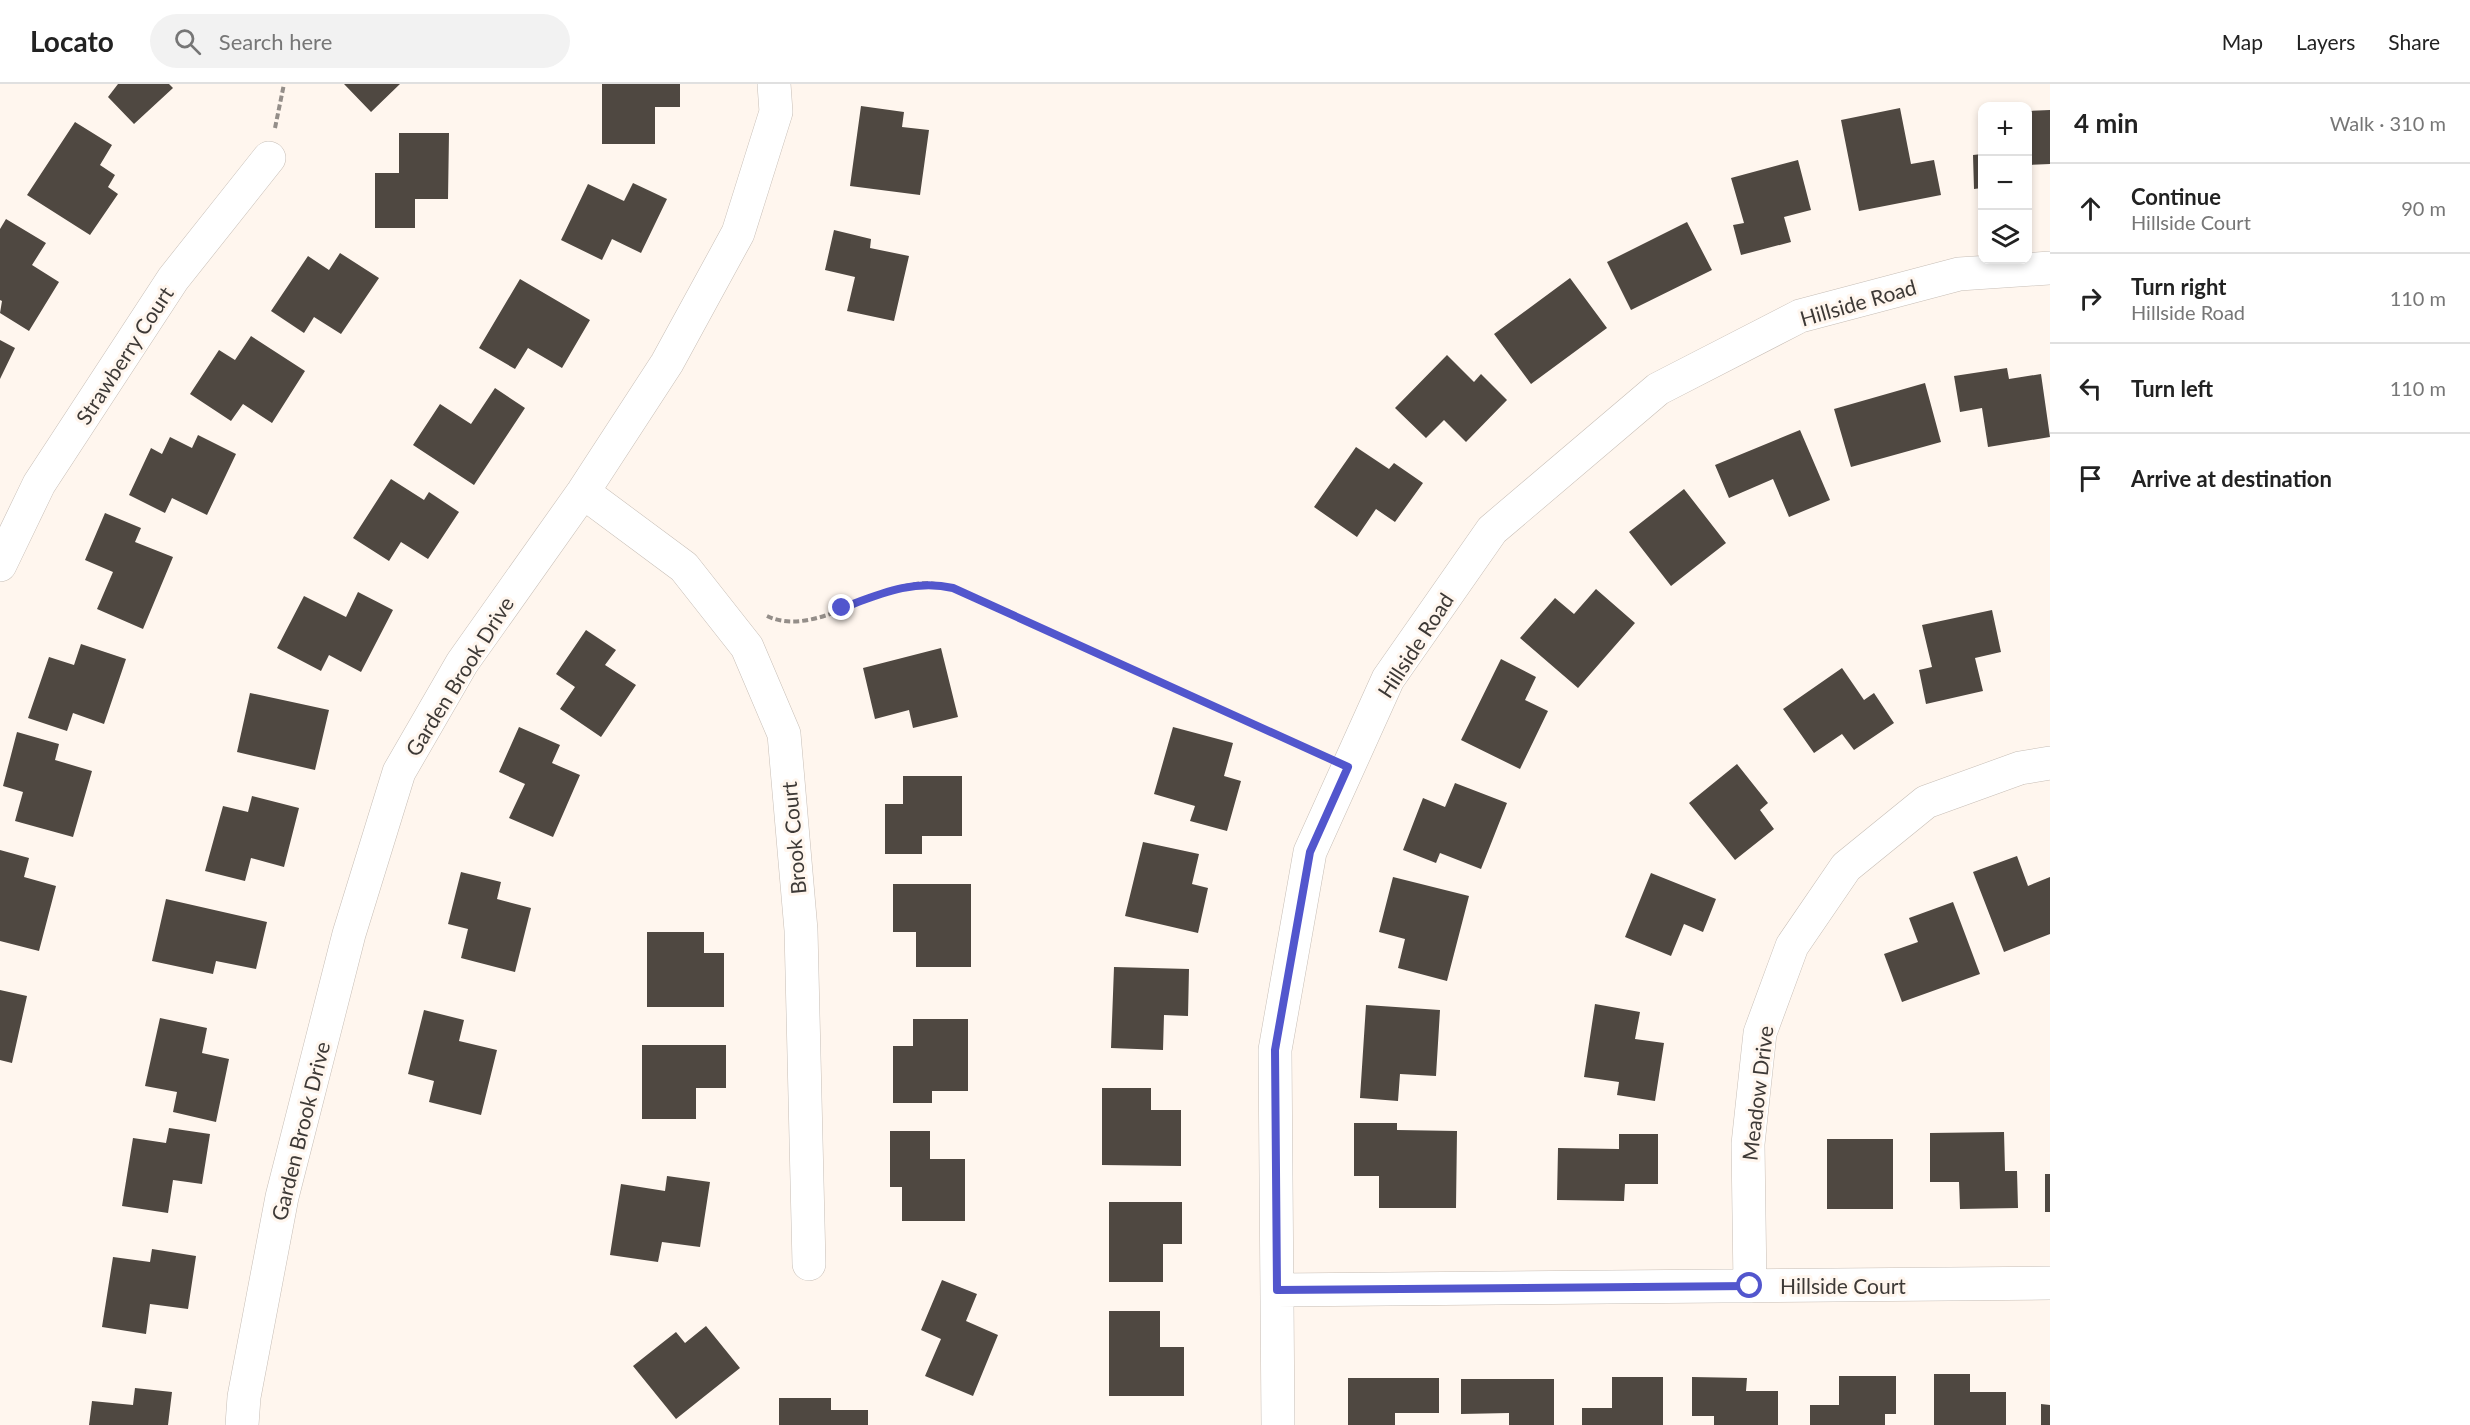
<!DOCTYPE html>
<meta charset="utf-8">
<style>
:root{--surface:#fff;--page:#f2f2f2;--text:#222;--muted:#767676;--line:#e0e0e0}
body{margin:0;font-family:Lato,sans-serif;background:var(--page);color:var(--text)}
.controls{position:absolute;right:18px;top:18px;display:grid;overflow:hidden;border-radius:12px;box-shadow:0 3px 9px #0003}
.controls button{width:54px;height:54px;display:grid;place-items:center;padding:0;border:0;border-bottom:2px solid var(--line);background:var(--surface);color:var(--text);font:30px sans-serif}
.stop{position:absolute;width:18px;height:18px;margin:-14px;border:4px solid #5256cd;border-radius:50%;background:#fff}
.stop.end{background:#5256cd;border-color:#fff;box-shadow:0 2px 6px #0008}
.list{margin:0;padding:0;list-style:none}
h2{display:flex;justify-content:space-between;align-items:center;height:78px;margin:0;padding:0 24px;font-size:26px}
h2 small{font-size:20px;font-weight:400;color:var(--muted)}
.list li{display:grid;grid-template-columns:39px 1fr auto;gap:18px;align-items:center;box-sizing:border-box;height:90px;padding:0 24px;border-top:2px solid var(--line)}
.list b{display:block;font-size:22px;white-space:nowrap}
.list p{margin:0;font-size:20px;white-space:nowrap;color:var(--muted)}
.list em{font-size:20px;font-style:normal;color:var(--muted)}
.icon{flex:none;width:33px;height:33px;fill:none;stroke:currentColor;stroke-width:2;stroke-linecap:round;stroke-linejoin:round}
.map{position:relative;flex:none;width:2050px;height:1341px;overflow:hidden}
header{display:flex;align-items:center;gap:36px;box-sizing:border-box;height:84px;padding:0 30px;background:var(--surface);border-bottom:2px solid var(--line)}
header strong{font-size:28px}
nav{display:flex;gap:33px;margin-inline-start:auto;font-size:21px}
.search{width:420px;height:54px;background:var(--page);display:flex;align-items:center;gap:15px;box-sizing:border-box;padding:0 21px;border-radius:33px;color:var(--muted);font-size:22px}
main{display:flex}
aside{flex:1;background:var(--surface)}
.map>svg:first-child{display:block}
.building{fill:#4f4841}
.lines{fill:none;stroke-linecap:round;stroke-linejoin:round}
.street-casing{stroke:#c7beb6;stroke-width:34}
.path{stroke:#948e89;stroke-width:4;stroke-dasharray:6 3;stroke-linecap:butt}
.street{stroke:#fff;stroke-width:33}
.route{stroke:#5256cd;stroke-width:8}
.labels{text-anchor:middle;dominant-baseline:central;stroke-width:6;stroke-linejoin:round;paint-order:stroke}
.street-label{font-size:21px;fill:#3d3936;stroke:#fff6ee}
</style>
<header>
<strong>Locato</strong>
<div class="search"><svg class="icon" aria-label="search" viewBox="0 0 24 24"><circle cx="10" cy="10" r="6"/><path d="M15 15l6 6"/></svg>Search here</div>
<nav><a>Map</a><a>Layers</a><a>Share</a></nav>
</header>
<main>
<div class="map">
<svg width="2050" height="1341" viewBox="0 0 2050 1341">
<rect width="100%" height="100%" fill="#fff6ee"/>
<path class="building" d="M118 0H169L173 4 134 40 108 13Z
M344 0H400L371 28Z
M602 0H680V23H655V60H602Z
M861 22 904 28 902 43 929 46 920 111 850 102Z
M1900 24 1911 80 1934 76 1941 111 1859 127 1841 36Z
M2050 26V80L2028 81V27Z
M75 38 112 61 100 81 115 91 108 103 118 110 90 151 27 111Z
M399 49H449L448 115H415V144H375V89H399Z
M1982 70V104L1974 105 1973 71Z
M1798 76 1811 126 1784 133 1791 158 1741 171 1733 141 1744 139 1731 94Z
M633 99 667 115 641 169 612 155 602 176 561 156 588 100 624 117Z
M6 135 46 159 32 181 59 198 29 247 0 229 2 217 0 216V145Z
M1687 138 1712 186 1631 226 1607 178Z
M834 146 871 155 870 164 909 172 894 237 847 227 855 193 825 186Z
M340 169 379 194 341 250 314 233 304 249 271 227 308 172 329 186Z
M1570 194 1607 244 1531 300 1494 250Z
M520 195 590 236 562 284 528 264 515 285 479 264Z
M251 252 305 287 272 339 243 320 231 337 190 310 219 266 235 276Z
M0 256 15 264 0 295Z
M1447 271 1474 298 1481 290 1507 316 1466 358 1444 336 1426 354 1395 324Z
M2007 284 2009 295 2041 290 2050 353 1988 363 1982 324 1960 328 1954 292Z
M1925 299 1941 358 1851 383 1834 325Z
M495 304 525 324 474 401 413 361 440 320 471 340Z
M1800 346 1830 416 1789 433 1773 395 1729 414 1715 381Z
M198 351 236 370 207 431 172 414 165 429 129 411 151 364 162 370 170 353 192 364Z
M1356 363 1389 385 1394 379 1423 399 1395 438 1376 425 1357 453 1314 423Z
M391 395 424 416 429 408 459 428 428 475 401 458 389 477 353 454Z
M1684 405 1726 459 1671 502 1629 448Z
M105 429 141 444 135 458 173 473 143 545 97 525 113 488 85 476Z
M1596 505 1635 539 1578 604 1520 554 1555 514 1574 530Z
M358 508 393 526 361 588 329 571 321 587 277 564 304 512 346 533Z
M1992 526 2001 568 1975 574 1983 607 1926 620 1919 586 1932 583 1922 541Z
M586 546 616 566 605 581 636 601 601 653 560 625 575 603 556 590Z
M81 560 126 575 104 640 73 629 67 647 28 634 49 573 74 581Z
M941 564 958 633 913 644 909 626 875 635 863 584Z
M1501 575 1536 593 1525 616 1548 627 1520 685 1461 656Z
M1842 584 1864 616 1874 609 1894 639 1854 666 1842 650 1814 669 1783 625Z
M250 609 329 626 315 686 237 668Z
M519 643 560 661 552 679 580 691 553 753 509 734 525 700 499 688Z
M1173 643 1233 659 1224 692 1241 697 1227 747 1190 737 1195 722 1154 710Z
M17 648 59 660 55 676 92 687 73 753 15 737 23 708 3 702Z
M1737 680 1768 719 1760 726 1774 745 1735 776 1689 719Z
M903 692H962V752H922V770H885V720H903Z
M1455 699 1507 719 1481 785 1440 769 1436 779 1403 766 1423 714 1445 723Z
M252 712 299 724 284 783 251 774 245 797 205 787 223 722 248 728Z
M1143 758 1199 770 1192 800 1208 804 1198 849 1125 832Z
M0 766 29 774 24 793 56 802 39 867 0 857Z
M2017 772 2028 802 2050 793V850L2004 868 1973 788Z
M461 788 501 798 497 815 531 824 515 888 461 874 468 845 448 840Z
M1651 789 1716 815 1703 848 1684 840 1671 872 1625 853Z
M1393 793 1469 812 1447 897 1398 884 1405 855 1379 848Z
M893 800H971V883H916V848H893Z
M166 815 267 838 256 885 216 877 213 890 152 877Z
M1953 818 1980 890 1902 918 1884 870 1918 858 1909 834Z
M647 848H704V869H724V923H647Z
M1114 883 1189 885 1188 932 1164 931 1163 966 1111 964Z
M0 906 27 912 12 979 0 976Z
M1595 920 1640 928 1635 955 1664 959 1655 1017 1617 1011 1619 998 1584 993Z
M1366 921 1440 926 1436 992 1400 990 1398 1017 1360 1014Z
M424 926 464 936 459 957 497 966 481 1031 429 1018 434 997 408 990Z
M160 934 207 944 202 969 229 975 216 1038 173 1028 177 1008 145 1002Z
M913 935H968V1007H932V1019H893V962H913Z
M642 961H726V1004H696V1035H642Z
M1102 1004H1151V1026H1181V1082L1102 1081Z
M1354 1039H1397V1046L1457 1047 1456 1124H1379V1092H1354Z
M169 1044 210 1050 202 1100 173 1096 168 1129 122 1122 133 1054 166 1059Z
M890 1047H930V1075H965V1137H902V1103H890Z
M2004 1048 2005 1087H2017L2018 1124 1960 1125 1959 1098H1930V1049Z
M1619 1050H1658V1100H1625L1624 1117 1557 1116 1558 1064 1619 1065Z
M1827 1055H1893V1125H1827Z
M2045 1090H2050V1128H2045Z
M667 1092 710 1098 700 1163 662 1158 658 1178 610 1171 621 1100 665 1107Z
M1109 1118H1182V1160H1163V1198H1109Z
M152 1165 196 1172 188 1225 150 1220 146 1250 102 1243 113 1173 150 1178Z
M942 1196 977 1210 966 1237 998 1251 973 1312 925 1292 941 1255 921 1246Z
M1109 1227H1160V1263H1184V1312H1109Z
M706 1242 740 1284 676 1335 633 1282 676 1248 685 1259Z
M1934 1290H1970V1308H2006V1341H1934Z
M1839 1292H1896V1330H1885V1341H1810V1321H1839Z
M1612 1293H1663V1341H1582V1324H1612Z
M1692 1293 1747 1294 1746 1307H1778V1341H1714V1332H1692Z
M1348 1294H1439V1329H1395V1341H1348Z
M1461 1295H1554V1341H1509V1329L1461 1330Z
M135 1304 172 1308 168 1341H89L92 1317 133 1321Z
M779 1314H831V1326H868V1341H779Z
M2041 1320 2050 1321V1341H2041Z"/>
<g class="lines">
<g class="street-casing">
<path id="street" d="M583 408 684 483 747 563 784 650 801 846 809 1180
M0 481 39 400 173 195 269 74
M1750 1202 1748 1060 1760 949 1792 862 1846 783 1926 718 2020 684 2050 679
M1277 1206 2050 1199
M242 1341 244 1313 282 1113 349 850 399 688 462 579 583 408 667 279 738 149 776 28 774 0
M1278 1341 1275 966 1310 768 1388 595 1492 446 1658 305 1800 232 1959 190 2050 184"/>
</g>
<path class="path" d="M275 44 284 0
M767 532C816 555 876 498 930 499 938 500 946 503 953 504L1318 669"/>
<use href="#street" class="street"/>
</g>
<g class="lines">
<path class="route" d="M842 524C880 510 913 495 953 504L1348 683 1310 768 1275 966 1277 1206 1750 1202"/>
</g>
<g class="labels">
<g class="street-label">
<text transform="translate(1858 218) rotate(-16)">Hillside Road</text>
<text transform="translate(124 271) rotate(-57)">Strawberry Court</text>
<text transform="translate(1415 561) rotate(-57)">Hillside Road</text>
<text transform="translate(459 592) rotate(-58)">Garden Brook Drive</text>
<text transform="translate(793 754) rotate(-95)">Brook Court</text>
<text transform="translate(1757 1009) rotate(-83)">Meadow Drive</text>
<text transform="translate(300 1047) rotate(-76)">Garden Brook Drive</text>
<text x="1843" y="1201">Hillside Court</text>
</g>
</g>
</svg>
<div class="controls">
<button>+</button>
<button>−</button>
<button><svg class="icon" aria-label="layers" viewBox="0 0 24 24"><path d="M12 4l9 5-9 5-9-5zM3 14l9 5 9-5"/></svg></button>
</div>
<div class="stop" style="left:1750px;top:1202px"></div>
<div class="stop end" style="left:842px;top:524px"></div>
</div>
<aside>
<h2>4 min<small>Walk · 310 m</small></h2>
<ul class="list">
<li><svg class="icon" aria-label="ahead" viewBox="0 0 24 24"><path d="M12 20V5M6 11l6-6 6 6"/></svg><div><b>Continue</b><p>Hillside Court</p></div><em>90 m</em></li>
<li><svg class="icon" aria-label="right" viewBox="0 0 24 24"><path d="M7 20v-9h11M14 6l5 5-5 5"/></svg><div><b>Turn right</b><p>Hillside Road</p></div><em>110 m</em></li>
<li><svg class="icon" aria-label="left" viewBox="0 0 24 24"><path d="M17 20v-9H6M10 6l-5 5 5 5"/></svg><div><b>Turn left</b></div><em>110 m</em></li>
<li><svg class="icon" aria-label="arrive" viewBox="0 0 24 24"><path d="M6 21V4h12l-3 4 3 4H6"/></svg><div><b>Arrive at destination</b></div></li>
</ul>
</aside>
</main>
